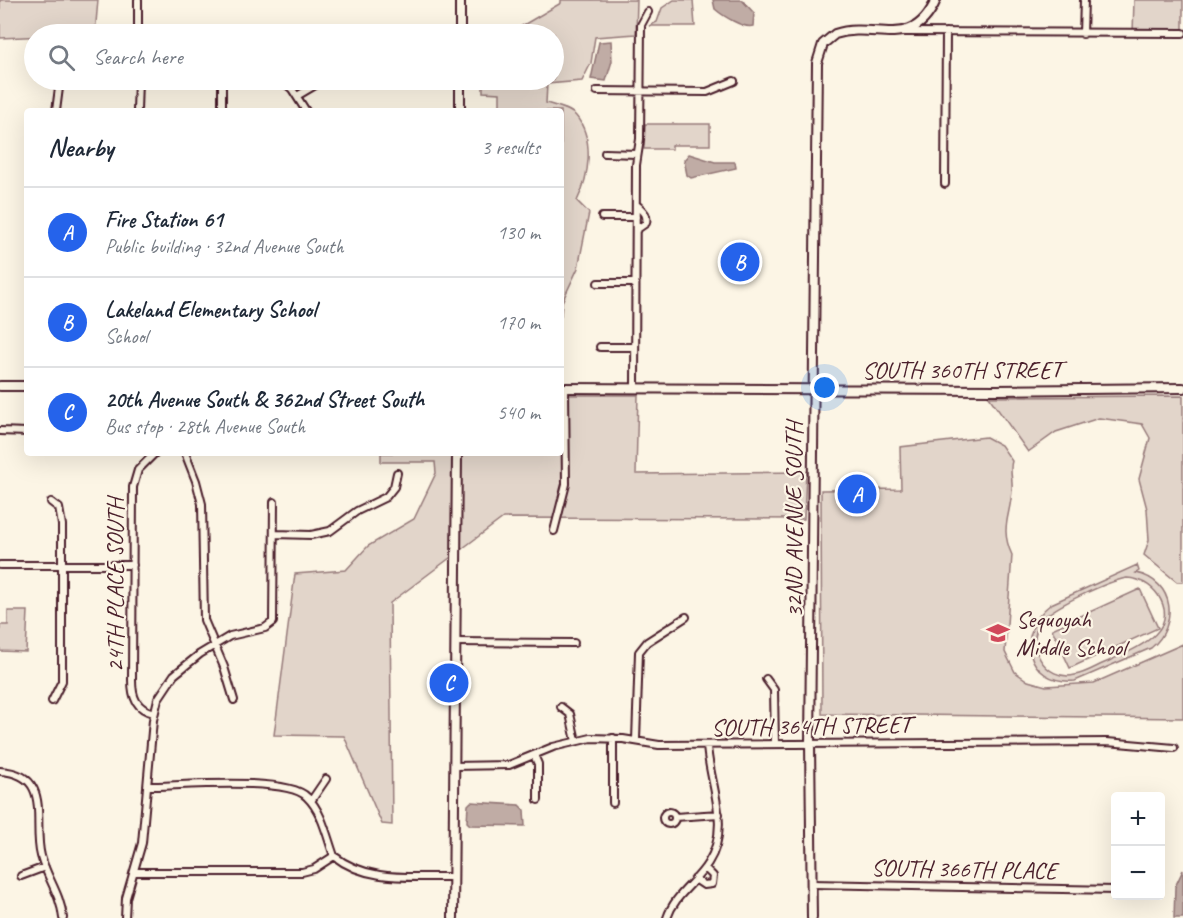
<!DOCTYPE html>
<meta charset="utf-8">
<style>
:root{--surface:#fff;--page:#f2f2f3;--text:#1f2937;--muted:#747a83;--line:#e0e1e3;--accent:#2563eb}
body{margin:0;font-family:Caveat,sans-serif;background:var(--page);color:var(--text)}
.controls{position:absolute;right:18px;bottom:18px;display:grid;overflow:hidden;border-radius:6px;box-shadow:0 6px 24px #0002}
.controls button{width:54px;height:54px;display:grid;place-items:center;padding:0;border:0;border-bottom:2px solid var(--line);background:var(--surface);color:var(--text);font:30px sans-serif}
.you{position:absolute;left:825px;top:388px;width:21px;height:21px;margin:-15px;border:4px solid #fff;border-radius:50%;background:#1a73e8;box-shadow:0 0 0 9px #1a73e833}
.badge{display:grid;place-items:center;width:39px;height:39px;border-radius:50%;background:var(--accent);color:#fff;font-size:20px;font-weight:700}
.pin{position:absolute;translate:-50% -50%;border:3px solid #fff;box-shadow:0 2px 6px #0006}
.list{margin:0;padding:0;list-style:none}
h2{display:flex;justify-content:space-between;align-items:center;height:78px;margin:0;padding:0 24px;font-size:26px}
h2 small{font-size:20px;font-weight:400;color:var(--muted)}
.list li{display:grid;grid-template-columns:39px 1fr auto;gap:18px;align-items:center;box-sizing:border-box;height:90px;padding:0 24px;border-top:2px solid var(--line)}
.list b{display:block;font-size:22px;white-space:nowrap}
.list p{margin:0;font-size:20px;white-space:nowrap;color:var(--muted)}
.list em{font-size:20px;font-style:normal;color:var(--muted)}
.icon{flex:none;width:33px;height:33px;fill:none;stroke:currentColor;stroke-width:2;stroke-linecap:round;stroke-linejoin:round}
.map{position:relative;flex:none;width:1183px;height:918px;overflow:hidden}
.search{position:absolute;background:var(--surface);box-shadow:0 6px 24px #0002;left:24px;top:24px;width:540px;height:66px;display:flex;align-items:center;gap:15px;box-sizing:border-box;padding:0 21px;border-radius:33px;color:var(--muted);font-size:22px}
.panel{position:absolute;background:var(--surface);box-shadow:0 6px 24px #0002;left:24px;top:108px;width:540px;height:348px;border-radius:6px}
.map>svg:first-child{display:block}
.green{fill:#e2d5ca;stroke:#967a7a;stroke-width:1.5;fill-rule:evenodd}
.water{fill:#c0aca5;stroke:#917474;stroke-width:1.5}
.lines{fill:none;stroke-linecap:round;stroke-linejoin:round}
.minor-casing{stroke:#4a1f2b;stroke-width:10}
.tertiary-casing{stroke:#4a1f2b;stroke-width:12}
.minor{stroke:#fcf5e5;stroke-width:6}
.tertiary{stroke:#fcf5e5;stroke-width:8}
.labels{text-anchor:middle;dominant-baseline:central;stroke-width:4.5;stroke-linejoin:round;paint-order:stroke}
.street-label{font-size:24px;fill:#4a1f2b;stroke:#fcf5e5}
.poi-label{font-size:24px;fill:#4a1f2b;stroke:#fcf5e5;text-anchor:start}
</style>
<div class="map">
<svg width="1183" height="918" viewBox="0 0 1183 918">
<rect width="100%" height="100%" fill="#fcf5e5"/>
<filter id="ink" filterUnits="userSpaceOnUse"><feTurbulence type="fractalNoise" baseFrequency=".0167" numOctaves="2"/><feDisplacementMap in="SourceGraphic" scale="12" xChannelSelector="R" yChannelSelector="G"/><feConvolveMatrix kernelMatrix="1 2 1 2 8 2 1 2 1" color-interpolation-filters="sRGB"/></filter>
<g filter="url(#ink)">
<path class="green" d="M0 0H98L95 34 0 38Z
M561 0H637L636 34 595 37 591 63 582 81 547 84 546 103C555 106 569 108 576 116 595 139 589 177 577 201L589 213 578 268 562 302 561 316V111H500V93L483 92V80H554V34H508L561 3Z
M674 0H693L695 26H649L657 22 662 8Z
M1134 0H1183V34L1133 33Z
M645 124H710V145H672V149H644Z
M561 395H638L636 474 806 472 804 519 503 518 390 603 392 825 382 824 344 736 274 735 295 574 346 570 368 546 414 519 436 473 435 462H381V453H561Z
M1183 396V582H1177L1144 555 1149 540 1147 509 1139 479 1150 438 1142 424 1099 418 1056 432 1028 452 989 397Z
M986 437 1001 445 1012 461C1009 470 1013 479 1012 489 1011 516 999 527 1012 555L1005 652 1015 672 1028 681 1046 686 1094 683 1183 644V718L822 714 821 490 901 489 900 447Z
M1137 565 1139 571 1136 573C1175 581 1179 625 1151 648L1075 681C1026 685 1014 632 1051 604ZM1127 578C1140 579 1150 584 1158 595 1182 632 1134 649 1109 661 1098 665 1087 673 1075 675 1045 682 1024 645 1041 621 1051 607 1109 581 1127 578Z
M1140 589 1158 628 1070 668 1052 629Z
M8 611H28L26 652 0 651V625H8Z"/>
<path class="water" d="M713 0H742L754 13 753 26C744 29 723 16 715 9Z
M611 41 612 61 606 81 591 79 599 42Z
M689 154 715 162H735L736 168 691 178 687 175 684 160Z
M471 802 519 805 524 810 525 826 470 825 467 822 468 805Z
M1183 870V918H1174L1175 887Z"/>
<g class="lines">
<g class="minor-casing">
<path id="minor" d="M138 0V34
M905 32 1183 33
M1083 34 1084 0
M281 80 292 89 306 111
M597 91 707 92 734 81
M297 96 324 80
M56 111 60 80
M137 111 138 80
M222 111V80
M605 153 637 154
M945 184 946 32
M636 204C643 211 648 214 646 223L636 230
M602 217H636
M598 283H635
M600 347H635
M635 388 636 165 640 139 641 25 648 12
M0 431 27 432
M185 453 196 481 202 504 204 620 224 667 234 700
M51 502 59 508 62 525V681L52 701
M554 531 566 484 565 388
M275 534 311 535 330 531 357 511 386 497 394 487 397 473
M0 565H133
M455 642 574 643
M766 679 774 690 775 744
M561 707 570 714 576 741
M154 713C136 709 132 697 132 680L133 487 138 470 155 453
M636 740 639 652 647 642 686 617
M534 755 538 764V800
M454 766 509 765 553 747 591 738 623 739 659 745 1107 742 1174 748
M0 771C54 774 32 823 41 856 47 878 61 895 63 918
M148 786C180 786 287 776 307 797 322 811 327 837 334 856
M311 801 326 779
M613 803V738
M663 818a6 6 0 1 1 12 0a6 6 0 1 1-12 0Z
M675 817 719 814
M136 872H302L314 869 334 856C368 883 412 876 453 877
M21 876 45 867
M695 879 704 885 712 884 713 876 705 868
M812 884 1116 890
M125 918 126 898 142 843 153 720 158 699 174 675 200 654 230 636 265 628 273 622 274 502
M667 918C675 894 696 883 708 863 732 826 709 784 707 745"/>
</g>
<g class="tertiary-casing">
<path id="tertiary" d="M460 34V0
M460 111V80
M0 386H27
M561 388 996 390 1183 388
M453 918 457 453
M812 918 810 744 817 63 823 44 835 34C876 21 913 53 936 0"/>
</g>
<use href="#minor" class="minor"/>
<use href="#tertiary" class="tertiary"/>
</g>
</g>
<defs>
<g id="school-bare" transform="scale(1.8)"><path d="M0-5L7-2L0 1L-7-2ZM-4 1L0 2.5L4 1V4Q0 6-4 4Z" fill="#d1495b" stroke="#fcf5e5" stroke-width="2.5" paint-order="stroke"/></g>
</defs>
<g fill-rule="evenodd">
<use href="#school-bare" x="998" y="633"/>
</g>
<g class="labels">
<g class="street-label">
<text x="962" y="370">SOUTH 360TH STREET</text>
<text transform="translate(794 520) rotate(-90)">32ND AVENUE SOUTH</text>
<text transform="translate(115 585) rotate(-90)">24TH PLACE SOUTH</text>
<text transform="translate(811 726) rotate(-1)">SOUTH 364TH STREET</text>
<text transform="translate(964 869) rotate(1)">SOUTH 366TH PLACE</text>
</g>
<g class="poi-label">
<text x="1016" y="619">Sequoyah<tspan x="1016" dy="28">Middle School</tspan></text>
</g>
</g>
</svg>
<div class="controls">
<button>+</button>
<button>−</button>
</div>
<div class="you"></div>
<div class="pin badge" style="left:857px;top:494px">A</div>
<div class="pin badge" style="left:740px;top:262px">B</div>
<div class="pin badge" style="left:449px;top:683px">C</div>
<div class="search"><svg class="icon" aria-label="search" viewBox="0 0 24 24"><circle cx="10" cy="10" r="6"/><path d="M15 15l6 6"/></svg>Search here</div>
<section class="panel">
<h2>Nearby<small>3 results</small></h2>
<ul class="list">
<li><span class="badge">A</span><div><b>Fire Station 61</b><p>Public building · 32nd Avenue South</p></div><em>130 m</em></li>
<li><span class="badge">B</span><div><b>Lakeland Elementary School</b><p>School</p></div><em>170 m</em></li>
<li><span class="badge">C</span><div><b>20th Avenue South &amp; 362nd Street South</b><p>Bus stop · 28th Avenue South</p></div><em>540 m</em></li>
</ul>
</section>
</div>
